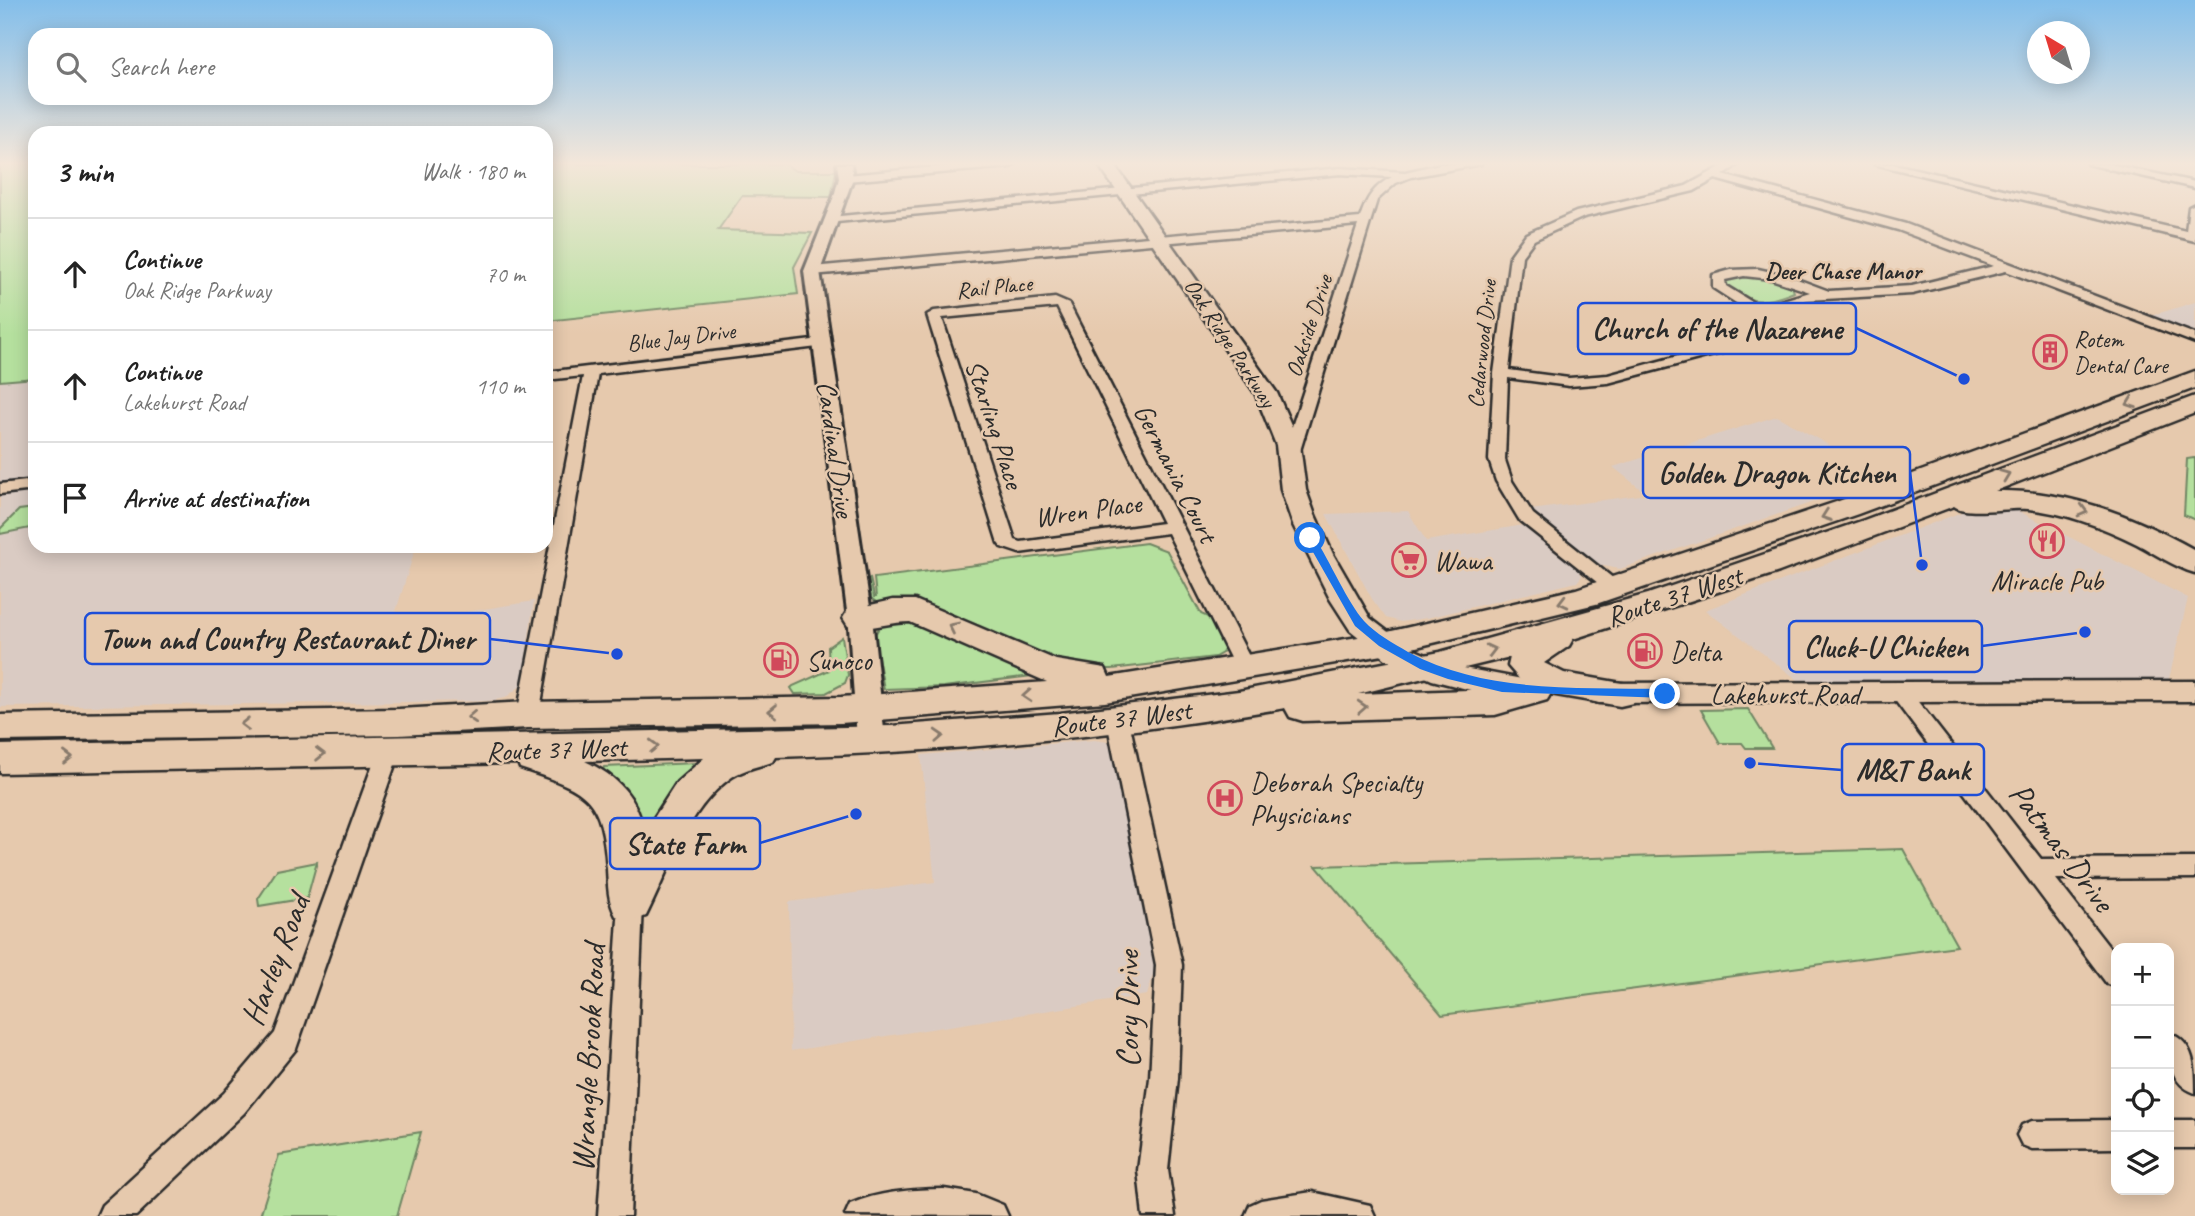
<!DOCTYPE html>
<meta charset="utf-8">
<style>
:root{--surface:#fff;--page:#f6f6f6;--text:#222;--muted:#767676;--line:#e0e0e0}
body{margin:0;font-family:Caveat,sans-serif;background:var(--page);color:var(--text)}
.controls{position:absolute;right:21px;bottom:21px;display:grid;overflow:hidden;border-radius:14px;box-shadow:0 4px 18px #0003}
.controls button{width:63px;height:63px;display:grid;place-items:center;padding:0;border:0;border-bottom:2px solid var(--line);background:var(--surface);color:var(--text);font:35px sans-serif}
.compass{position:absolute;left:2027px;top:21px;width:63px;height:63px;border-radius:50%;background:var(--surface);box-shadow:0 4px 18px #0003;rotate:322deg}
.stop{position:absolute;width:21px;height:21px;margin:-16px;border:5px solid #1a73e8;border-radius:50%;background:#fff}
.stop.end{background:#1a73e8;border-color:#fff;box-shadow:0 2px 7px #0008}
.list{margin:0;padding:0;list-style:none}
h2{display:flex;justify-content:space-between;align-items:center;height:91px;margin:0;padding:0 28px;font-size:30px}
h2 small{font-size:23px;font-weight:400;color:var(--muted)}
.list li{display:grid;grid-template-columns:46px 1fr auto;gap:21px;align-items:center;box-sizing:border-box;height:112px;padding:0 28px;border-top:2px solid var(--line)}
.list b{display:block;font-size:26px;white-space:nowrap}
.list p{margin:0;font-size:23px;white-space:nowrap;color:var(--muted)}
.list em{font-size:23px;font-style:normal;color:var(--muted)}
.icon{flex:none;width:38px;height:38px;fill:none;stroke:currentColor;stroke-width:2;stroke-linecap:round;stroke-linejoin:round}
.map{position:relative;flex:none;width:2195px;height:1216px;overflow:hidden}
.search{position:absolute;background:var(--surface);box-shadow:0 4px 18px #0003;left:28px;top:28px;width:525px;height:77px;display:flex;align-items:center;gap:18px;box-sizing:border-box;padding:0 24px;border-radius:21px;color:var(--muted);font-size:26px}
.panel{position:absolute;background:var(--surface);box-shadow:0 4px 18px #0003;left:28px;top:126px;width:525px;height:427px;border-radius:21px}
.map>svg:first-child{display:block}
.built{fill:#dacbc3}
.green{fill:#b5e09e;stroke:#708664;stroke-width:2}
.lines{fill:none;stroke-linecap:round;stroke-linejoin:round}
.minor-casing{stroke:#2b2b2b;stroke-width:5}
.tertiary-casing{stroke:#2b2b2b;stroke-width:6}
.secondary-casing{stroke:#2b2b2b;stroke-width:5}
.trunk-casing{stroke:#2b2b2b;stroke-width:5}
.minor{fill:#e6c9ad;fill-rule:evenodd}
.tertiary{fill:#e6c9ad;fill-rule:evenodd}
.secondary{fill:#e6c9ad;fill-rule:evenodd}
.trunk{fill:#e6c9ad;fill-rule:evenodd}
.oneway{stroke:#887a6c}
.route{fill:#1a73e8}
.labels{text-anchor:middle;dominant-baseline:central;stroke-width:5;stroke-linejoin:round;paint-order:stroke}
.far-street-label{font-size:23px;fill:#2b2b2b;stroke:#e6c9ad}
.far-poi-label{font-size:23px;fill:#2b2b2b;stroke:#e6c9ad;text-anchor:start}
.far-neighbourhood-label{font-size:24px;font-weight:bold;fill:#2b2b2b;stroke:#e6c9ad}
.street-label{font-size:28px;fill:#2b2b2b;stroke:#e6c9ad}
.poi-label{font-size:28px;fill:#2b2b2b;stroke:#e6c9ad;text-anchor:start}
.near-street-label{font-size:33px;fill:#2b2b2b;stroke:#e6c9ad}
.leader{fill:none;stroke:#1d4ed8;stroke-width:2.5}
.callout-dot{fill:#1d4ed8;stroke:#e6c9ad;stroke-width:2.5}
.callout{fill:#e6c9ad;stroke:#1d4ed8;stroke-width:2.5}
.callout-label{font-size:30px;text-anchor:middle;font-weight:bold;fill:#2b2b2b}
</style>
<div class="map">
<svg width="2195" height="1216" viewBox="0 0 2195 1216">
<rect width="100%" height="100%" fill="#e6c9ad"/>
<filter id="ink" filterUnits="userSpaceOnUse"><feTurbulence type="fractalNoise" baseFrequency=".0143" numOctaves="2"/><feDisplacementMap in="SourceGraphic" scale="14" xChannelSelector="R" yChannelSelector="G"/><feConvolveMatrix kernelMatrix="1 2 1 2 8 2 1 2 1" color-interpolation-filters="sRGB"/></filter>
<g filter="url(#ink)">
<path class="built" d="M2195 302V335L2147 317Z
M35 378V546H416L392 624 534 601 522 685 505 698 489 701 0 707V381Z
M1777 416 1885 477 1620 569 1599 565 1531 510 1647 494 1613 467Z
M2003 503 2188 598 2169 679 1798 680 1705 610 1975 507Z
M1408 511 1426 541 1524 525 1578 567 1582 576 1577 582 1427 618 1401 622 1386 618 1372 599 1326 514Z
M1094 740 1109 742 1115 751 1157 961 1147 995 791 1051 789 902 935 882 921 755Z"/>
<path class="green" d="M0 164H35V378L0 381Z
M546 164H785L795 171H836L831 197 742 196 718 230 812 233 794 267 798 294 546 321Z
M1737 275 1769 278 1792 287 1794 292C1765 304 1753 304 1726 288L1724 280Z
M2194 458H2195V520L2184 515 2187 459Z
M35 508V527L0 534V529L19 510Z
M1146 543 1167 551 1201 614 1210 618 1225 648 1222 653 1215 657 1112 669H1083L881 606 871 598 868 579 870 578 874 597H876L874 578Z
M903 616 1031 673V676L944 687 884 689 874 636 882 623Z
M842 637 848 675 845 683 826 693 795 694 791 688 793 686 829 670 828 647Z
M1748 709 1772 748H1746L1742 743H1720L1701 710Z
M696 763 698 765 643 839 617 782 603 770 604 767Z
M1903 849 1957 946 1442 1015 1316 866Z
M317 862 307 898 259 906 258 899 277 870Z
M421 1132 397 1216H260L279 1155Z"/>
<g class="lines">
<g class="minor-casing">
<path id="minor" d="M971 164H1015L1010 167 846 181 841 178 846 175Z
M1440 164H1481L1411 177 1396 183 1377 200 1299 454 1291 459 1283 454 1358 225 812 275 806 271 812 267 1360 218C1366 199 1374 186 1392 177L1340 174 826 223 824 221 830 217 1340 168 1405 172Z
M1726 164H1739L1723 175 1906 224 2195 334V343L2006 271 1912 294 1807 300 1781 308 1754 321 1746 335 1725 352 1608 383 1569 386 1508 378 1505 460 1512 481 1533 514 1624 587 1615 593 1608 591 1520 521 1496 481 1489 460 1494 373 1510 256 1526 234 1576 212 1686 186ZM1715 179 1898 230 1994 266 1912 286 1829 291 1789 276 1758 269 1731 270 1713 275V288L1750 312 1744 315 1735 330 1715 346 1608 375 1569 378 1509 370 1522 256 1534 240 1584 217 1694 191ZM1744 276 1771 279 1810 292 1760 307 1726 286 1725 280Z
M1874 164H1894L2186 231 2189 207 2195 204V241Z
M2087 164H2109L2195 182V188Z
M1055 298 1069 304 1255 668 1252 673H1238L1235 668 1168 533 1019 553 1001 547 998 543 927 315 934 311ZM1057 307 1163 523 1021 542 1015 540 942 318Z
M821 339 826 340V346L598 374 539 715 536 720 528 722 520 720 517 715 583 376 546 380V372Z
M35 480V490L0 494V484Z
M1901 687 1908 689 2041 859 2195 858V878L2056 879 2116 956V987L2107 984 1894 699 1891 694 1894 689Z
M1118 713 1126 716 1129 721 1182 965 1178 1078 1168 1170 1175 1216H1143L1138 1170 1150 1078 1156 965 1107 721 1110 716Z
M388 745 396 747 399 753 296 1049 244 1113 136 1216H97L102 1205 224 1093 275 1033 377 753 380 747Z
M631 894 640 897 643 904 630 1216H598L619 904 622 897Z
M2169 1033C2195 1042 2195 1068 2195 1093 2168 1083 2169 1057 2169 1033Z
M2116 1120V1148L2032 1149 2022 1145 2017 1135 2022 1125 2032 1121Z
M2169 1120H2195V1148H2169Z
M944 1189 976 1194 1003 1205 1008 1216 845 1215 850 1204C878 1192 913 1189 944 1189Z
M1312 1192 1370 1205 1375 1216H1245L1250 1205 1261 1200Z"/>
</g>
<g class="tertiary-casing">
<path id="tertiary" d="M837 164H851L853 178 820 271 873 627 885 739 881 746 871 749 861 746 857 739 849 627 804 271 834 196 839 178Z"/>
</g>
<g class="secondary-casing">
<path id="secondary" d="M1098 164H1114L1277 393 1300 445 1306 490 1315 515 1333 554 1370 618 1408 647 1453 666 1548 684 1552 691 1548 698 1537 701 1490 695 1432 680 1387 660 1350 630 1330 599 1293 525 1281 490 1276 445 1255 393Z
M2195 681V701L1599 703 1588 700 1584 693 1588 686 1599 683Z"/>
</g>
<g class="trunk-casing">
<path id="trunk" d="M2195 371V388L1858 514 1596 604 1383 655 1105 702 841 723 528 728 399 735 0 741V715L399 709 528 702 841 697 1047 682 910 622C889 622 868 631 848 626L843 618 848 610 893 600H915L1056 660 1105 668 1109 677 1383 633 1576 589 1836 502Z
M2195 396V413L1995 491C2066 489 2134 516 2195 550V573C2174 567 2156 554 2137 544 2103 527 2066 513 2028 509 2010 507 1966 516 1954 506L1779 572 1573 639 1569 646 1544 663 1564 673 1633 685 1638 694 1633 703 1620 706 1550 694 1547 700 1495 715 1303 721 1290 717 1285 708C1116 737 947 752 776 757L773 762C760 766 744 769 732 777 686 809 670 869 646 916L631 922 616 916C608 901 608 887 607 869 602 794 587 791 520 768L518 763 0 773V745L891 726 1060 713 1239 691 1440 652 1648 594 1864 520ZM1510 657 1508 666 1522 682 1495 689 1358 694ZM704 758 677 782 644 833C638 797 617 776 585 761Z"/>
</g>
<use href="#minor" class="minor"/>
<use href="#tertiary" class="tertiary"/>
<use href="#secondary" class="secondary"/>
<use href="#trunk" class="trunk"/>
</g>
<defs><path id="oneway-chevron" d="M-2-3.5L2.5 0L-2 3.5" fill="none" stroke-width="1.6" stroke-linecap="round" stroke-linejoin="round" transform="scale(1.75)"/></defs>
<g class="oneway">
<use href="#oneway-chevron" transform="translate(2131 403) rotate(160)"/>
<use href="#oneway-chevron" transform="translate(2005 475) rotate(-21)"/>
<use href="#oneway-chevron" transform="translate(2083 511) rotate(15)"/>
<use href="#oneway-chevron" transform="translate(1826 516) rotate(161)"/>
<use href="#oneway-chevron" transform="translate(1563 602) rotate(166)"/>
<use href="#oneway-chevron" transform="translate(953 627) rotate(-154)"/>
<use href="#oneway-chevron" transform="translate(1491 650) rotate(-14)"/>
<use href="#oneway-chevron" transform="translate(1027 696) rotate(176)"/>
<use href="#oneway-chevron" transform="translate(1362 707) rotate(-3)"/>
<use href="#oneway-chevron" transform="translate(773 711) rotate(179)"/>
<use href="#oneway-chevron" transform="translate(472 717) rotate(177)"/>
<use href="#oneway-chevron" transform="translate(245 724) rotate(179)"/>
<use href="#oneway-chevron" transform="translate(939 736) rotate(-3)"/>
<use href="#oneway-chevron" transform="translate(654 746) rotate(-2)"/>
<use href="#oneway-chevron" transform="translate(320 754) rotate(-1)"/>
<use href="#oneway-chevron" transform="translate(68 758) rotate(-1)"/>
</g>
</g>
<linearGradient id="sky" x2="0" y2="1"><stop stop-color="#83beea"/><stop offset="0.49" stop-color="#f4e7da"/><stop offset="1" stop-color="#f4e7da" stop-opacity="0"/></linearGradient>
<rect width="2195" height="334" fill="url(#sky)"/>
<path class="route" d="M1306 535 1315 538C1329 560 1348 603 1364 621 1376 634 1393 643 1408 652 1487 694 1577 687 1665 689L1671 694 1665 698 1502 692 1448 679 1420 669 1379 646 1355 626 1305 538Z"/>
<defs>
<g id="building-ring" transform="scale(1.75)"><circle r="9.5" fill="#e6c9ad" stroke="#d1495b" stroke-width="1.5"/><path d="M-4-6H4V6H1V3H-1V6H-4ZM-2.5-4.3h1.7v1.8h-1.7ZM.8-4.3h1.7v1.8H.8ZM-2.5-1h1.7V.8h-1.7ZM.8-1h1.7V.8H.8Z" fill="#d1495b"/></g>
<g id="restaurant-ring" transform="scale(1.75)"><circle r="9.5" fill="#e6c9ad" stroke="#d1495b" stroke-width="1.5"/><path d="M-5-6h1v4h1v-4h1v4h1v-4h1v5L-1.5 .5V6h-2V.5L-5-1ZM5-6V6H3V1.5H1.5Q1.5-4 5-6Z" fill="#d1495b"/></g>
<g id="supermarket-ring" transform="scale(1.75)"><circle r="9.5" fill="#e6c9ad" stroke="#d1495b" stroke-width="1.5"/><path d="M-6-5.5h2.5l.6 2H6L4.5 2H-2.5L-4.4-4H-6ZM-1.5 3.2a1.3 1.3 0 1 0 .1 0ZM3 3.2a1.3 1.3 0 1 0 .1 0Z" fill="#d1495b"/></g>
<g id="fuel-ring" transform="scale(1.75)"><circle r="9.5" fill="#e6c9ad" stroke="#d1495b" stroke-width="1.5"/><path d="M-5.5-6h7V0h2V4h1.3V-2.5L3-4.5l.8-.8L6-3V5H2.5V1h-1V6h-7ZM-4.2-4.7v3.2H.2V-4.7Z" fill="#d1495b"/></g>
<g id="hospital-ring" transform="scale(1.75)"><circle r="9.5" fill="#e6c9ad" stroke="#d1495b" stroke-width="1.5"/><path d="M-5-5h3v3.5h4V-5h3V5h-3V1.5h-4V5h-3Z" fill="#d1495b"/></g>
</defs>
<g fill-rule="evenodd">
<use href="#building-ring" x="2050" y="352"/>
<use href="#restaurant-ring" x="2047" y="541"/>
<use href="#supermarket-ring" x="1409" y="560"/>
<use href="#fuel-ring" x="1645" y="651"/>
<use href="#fuel-ring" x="781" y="660"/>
<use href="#hospital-ring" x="1225" y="798"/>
</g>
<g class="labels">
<g class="far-street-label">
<text transform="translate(994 287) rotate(-6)">Rail Place</text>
<text transform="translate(1309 326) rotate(-72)">Oakside Drive</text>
<text transform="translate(681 337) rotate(-7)">Blue Jay Drive</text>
<text transform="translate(1230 343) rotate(57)">Oak Ridge Parkway</text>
<text transform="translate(1482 344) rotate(-84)">Cedarwood Drive</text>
</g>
<g class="far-poi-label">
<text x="2074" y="339">Rotem<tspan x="2074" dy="26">Dental Care</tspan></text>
</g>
<g class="far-neighbourhood-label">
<text x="1843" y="271">Deer Chase Manor</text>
</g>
<g class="street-label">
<text transform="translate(995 424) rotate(72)">Starling Place</text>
<text transform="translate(836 449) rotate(82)">Cardinal Drive</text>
<text transform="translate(1176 473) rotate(63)">Germania Court</text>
<text transform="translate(1088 510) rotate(-8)">Wren Place</text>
<text transform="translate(1674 596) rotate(-18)">Route 37 West</text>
<text x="1785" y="694">Lakehurst Road</text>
<text transform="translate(1121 718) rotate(-7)">Route 37 West</text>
<text transform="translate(556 749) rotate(-2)">Route 37 West</text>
</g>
<g class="poi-label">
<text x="1434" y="560">Wawa</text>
<text x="2047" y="580" text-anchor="middle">Miracle Pub</text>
<text x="1670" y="651">Delta</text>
<text x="806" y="660">Sunoco</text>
<text x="1250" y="782">Deborah Specialty<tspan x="1250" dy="32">Physicians</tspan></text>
</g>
<g class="near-street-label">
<text transform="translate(2062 847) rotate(53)">Patmas Drive</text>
<text transform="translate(275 960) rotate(-69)">Harley Road</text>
<text transform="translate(1128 1009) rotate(-90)">Cory Drive</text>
<text transform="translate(588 1058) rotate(-87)">Wrangle Brook Road</text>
</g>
</g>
<path class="leader" d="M1964 379L1856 328M1922 565L1910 472M617 654L490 639M2085 632L1982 646M1750 763L1842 770M856 814L760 843"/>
<g class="callout-dot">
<circle cx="1964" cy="379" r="7"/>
<circle cx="1922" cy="565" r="7"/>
<circle cx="617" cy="654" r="7"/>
<circle cx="2085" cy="632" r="7"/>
<circle cx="1750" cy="763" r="7"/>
<circle cx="856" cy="814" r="7"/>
</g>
<g class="callout">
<rect x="1578" y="303" width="278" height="51" rx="7"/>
<rect x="1643" y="447" width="267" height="51" rx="7"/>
<rect x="85" y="613" width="405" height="51" rx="7"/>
<rect x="1789" y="621" width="193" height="51" rx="7"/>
<rect x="1842" y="744" width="142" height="51" rx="7"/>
<rect x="610" y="818" width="150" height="51" rx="7"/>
</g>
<g class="callout-label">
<text x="1717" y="339">Church of the Nazarene</text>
<text x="1777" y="483">Golden Dragon Kitchen</text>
<text x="287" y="649">Town and Country Restaurant Diner</text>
<text x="1886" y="657">Cluck-U Chicken</text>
<text x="1913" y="780">M&amp;T Bank</text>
<text x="685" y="854">State Farm</text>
</g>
</svg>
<div class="controls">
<button>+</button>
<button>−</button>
<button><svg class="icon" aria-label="locate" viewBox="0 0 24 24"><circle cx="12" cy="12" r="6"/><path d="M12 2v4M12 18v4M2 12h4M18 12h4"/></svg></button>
<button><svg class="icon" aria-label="layers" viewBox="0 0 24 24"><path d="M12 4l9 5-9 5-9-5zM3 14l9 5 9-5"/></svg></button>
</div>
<svg class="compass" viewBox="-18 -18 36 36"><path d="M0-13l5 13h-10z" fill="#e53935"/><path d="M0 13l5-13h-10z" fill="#767676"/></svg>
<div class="stop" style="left:1310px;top:538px"></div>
<div class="stop end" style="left:1665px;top:694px"></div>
<div class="search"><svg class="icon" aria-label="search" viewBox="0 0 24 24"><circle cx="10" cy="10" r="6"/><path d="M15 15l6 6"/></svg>Search here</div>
<section class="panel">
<h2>3 min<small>Walk · 180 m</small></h2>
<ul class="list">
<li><svg class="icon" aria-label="ahead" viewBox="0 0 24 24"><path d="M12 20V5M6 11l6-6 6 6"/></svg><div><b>Continue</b><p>Oak Ridge Parkway</p></div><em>70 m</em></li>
<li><svg class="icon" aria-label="ahead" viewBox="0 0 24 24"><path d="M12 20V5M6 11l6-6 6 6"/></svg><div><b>Continue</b><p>Lakehurst Road</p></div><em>110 m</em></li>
<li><svg class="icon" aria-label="arrive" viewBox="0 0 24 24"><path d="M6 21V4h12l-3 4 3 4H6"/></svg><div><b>Arrive at destination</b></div></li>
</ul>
</section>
</div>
